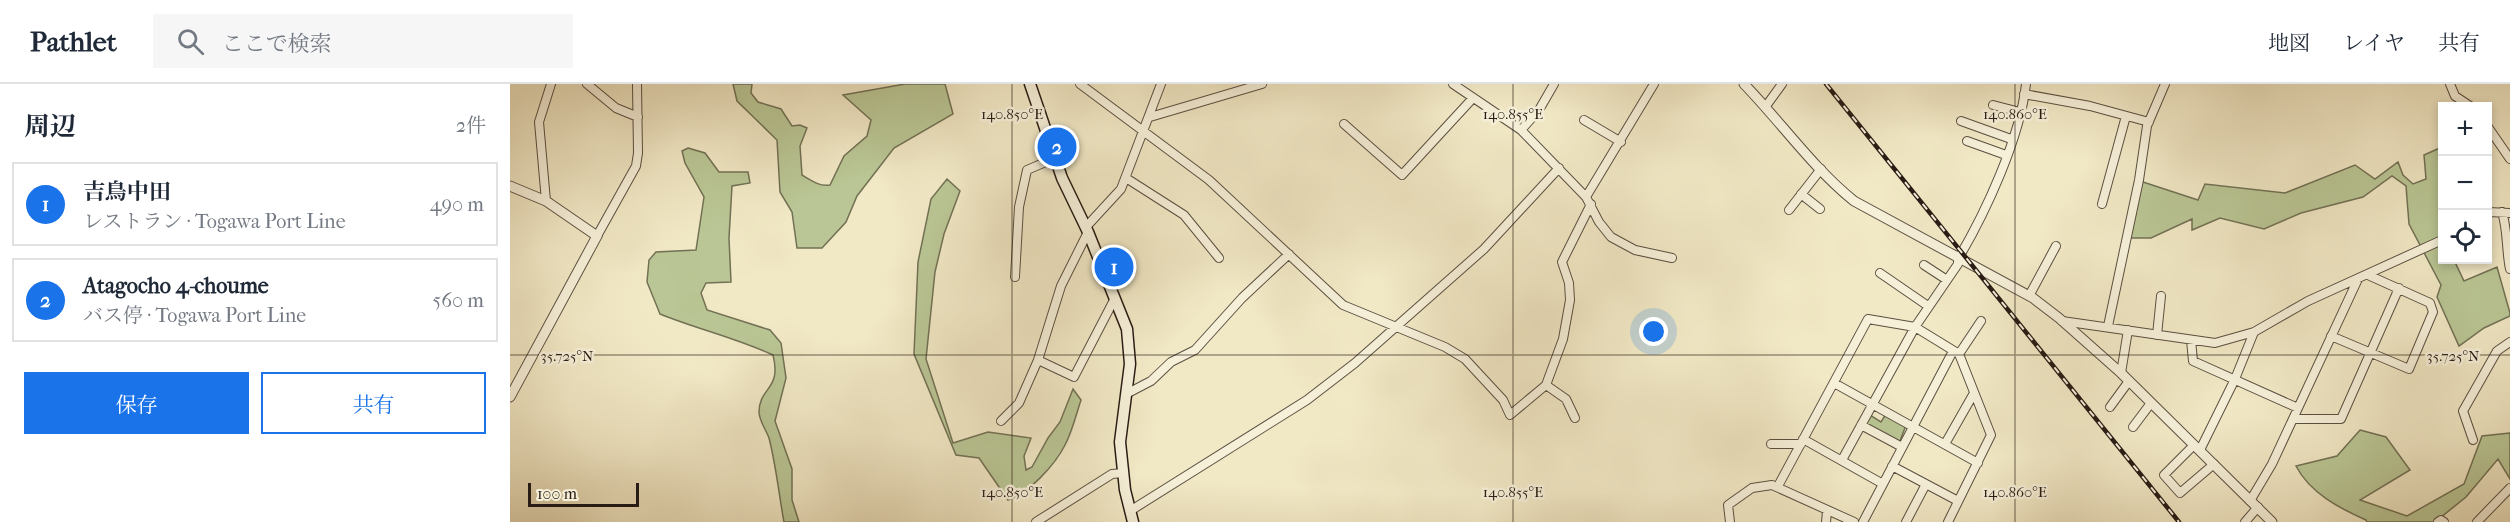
<!DOCTYPE html>
<html lang="ja">
<meta charset="utf-8">
<style>
:root{--surface:#fff;--page:#f6f6f7;--text:#1f2937;--muted:#747a83;--line:#e0e1e3;--accent:#1a73e8}
body{margin:0;font-family:"IM FELL French Canon","Noto Serif JP",serif;background:var(--page);color:var(--text)}
.controls{position:absolute;right:18px;top:18px;display:grid;overflow:hidden;border-radius:0px;box-shadow:0 3px 9px #0003}
.controls button{width:54px;height:54px;display:grid;place-items:center;padding:0;border:0;border-bottom:2px solid var(--line);background:var(--surface);color:var(--text);font:30px sans-serif}
.scale{position:absolute;left:18px;bottom:15px;width:111px;box-sizing:border-box;padding-left:6px;border:3px solid #291c15;border-top:0;font-size:16px;line-height:21px;white-space:nowrap;color:#291c15;-webkit-text-stroke:4px #f6f0d9;paint-order:stroke}
.you{position:absolute;left:1144px;top:248px;width:21px;height:21px;margin:-15px;border:4px solid #fff;border-radius:50%;background:#1a73e8;box-shadow:0 0 0 9px #1a73e833}
.badge{display:grid;place-items:center;width:39px;height:39px;border-radius:50%;background:var(--accent);color:#fff;font-size:20px;font-weight:700}
.pin{position:absolute;translate:-50% -50%;border:3px solid #fff;box-shadow:0 2px 6px #0006}
.list{margin:0;padding:0;list-style:none}
h2{display:flex;justify-content:space-between;align-items:center;height:78px;margin:0;padding:0 24px;font-size:26px}
h2 small{font-size:20px;font-weight:400;color:var(--muted)}
.list li{display:grid;grid-template-columns:39px 1fr auto;gap:18px;align-items:center;box-sizing:border-box;height:84px;margin:0 12px 12px;padding:0 12px;border:2px solid var(--line);border-radius:0px}
.list b{display:block;font-size:22px;white-space:nowrap}
.list p{margin:0;font-size:20px;white-space:nowrap;color:var(--muted)}
.list em{font-size:20px;font-style:normal;color:var(--muted)}
.actions{display:flex;gap:12px;padding:18px 24px}
.actions a{flex:1;padding:14px 0;border:2px solid var(--accent);border-radius:0px;text-align:center;font-size:21px;color:var(--accent)}
.actions .main{background:var(--accent);color:#fff}
.icon{flex:none;width:33px;height:33px;fill:none;stroke:currentColor;stroke-width:2;stroke-linecap:round;stroke-linejoin:round}
.map{position:relative;flex:none;width:2000px;height:438px;overflow:hidden}
header{display:flex;align-items:center;gap:36px;box-sizing:border-box;height:84px;padding:0 30px;background:var(--surface);border-bottom:2px solid var(--line)}
header strong{font-size:28px}
nav{display:flex;gap:33px;margin-inline-start:auto;font-size:21px}
.search{width:420px;height:54px;background:var(--page);display:flex;align-items:center;gap:15px;box-sizing:border-box;padding:0 21px;border-radius:0px;color:var(--muted);font-size:22px}
main{display:flex}
aside{flex:1;background:var(--surface)}
.map>svg:first-child{display:block}
.green{fill:#bac695;stroke:#727155;stroke-width:1.5}
.lines{fill:none;stroke-linecap:round;stroke-linejoin:round}
.minor-casing{stroke:#5b4f41;stroke-width:10}
.tertiary-casing{stroke:#5b4f41;stroke-width:11}
.secondary-casing{stroke:#291c15;stroke-width:13}
.minor{stroke:#f6f0d9;stroke-width:8}
.tertiary{stroke:#f6f0d9;stroke-width:9}
.secondary{stroke:#f6f0d9;stroke-width:10}
.rail-casing{stroke:#291c15;stroke-width:4.5}
.rail{stroke:#f6f0d9;stroke-width:2;stroke-dasharray:7;stroke-linecap:butt}
.ticks{fill:none;stroke:#291c15;stroke-width:1.5;stroke-opacity:0.45}
.ticks-label{font-size:15px;text-anchor:middle;fill:#291c15;stroke:#f6f0d9;stroke-width:5;stroke-linejoin:round;paint-order:stroke}
</style>
<header>
<strong>Pathlet</strong>
<div class="search"><svg class="icon" aria-label="search" viewBox="0 0 24 24"><circle cx="10" cy="10" r="6"/><path d="M15 15l6 6"/></svg>ここで検索</div>
<nav><a>地図</a><a>レイヤ</a><a>共有</a></nav>
</header>
<main>
<aside>
<h2>周辺<small>2件</small></h2>
<ul class="list">
<li><span class="badge">1</span><div><b>吉鳥中田</b><p>レストラン · Togawa Port Line</p></div><em>490 m</em></li>
<li><span class="badge">2</span><div><b>Atagocho 4-choume</b><p>バス停 · Togawa Port Line</p></div><em>560 m</em></li>
</ul>
<div class="actions"><a class="main">保存</a><a>共有</a></div>
</aside>
<div class="map">
<svg width="2000" height="438" viewBox="0 0 2000 438">
<rect width="100%" height="100%" fill="#f1e8c5"/>
<filter id="stains"><feTurbulence type="fractalNoise" baseFrequency=".00333" numOctaves="4"/><feColorMatrix values="0 0 0 0 .2 0 0 0 0 .09 0 0 0 0 .02 0 0 0 .5 -.17"/></filter>
<radialGradient id="worn" r=".72"><stop offset=".6" stop-color="#630" stop-opacity="0"/><stop offset="1" stop-color="#630" stop-opacity=".3"/></radialGradient>
<path class="green" d="M223 0H242L241 9 248 18 271 25 282 42 290 41 297 44 290 62 292 91C300 96 310 103 320 101L334 72 357 52 361 36 333 11 395 0H435L443 30 384 64 347 112 336 138 312 164H287L282 128 270 108 267 56 227 17Z
M1932 63V176H1944L1954 197 1987 183 2000 229V232L1974 244 1949 262 1927 213 1931 201 1899 140 1896 102 1882 92 1853 113 1791 129 1754 145 1710 134 1682 146V135L1641 154H1619L1630 97 1688 116 1695 100 1775 109 1845 81 1865 95 1888 78 1893 91 1903 100 1916 95 1914 71Z
M178 64 195 69 209 88H238L240 99 222 102 219 154 221 198 196 199 191 209 197 226 260 246 271 259 276 294 265 337 282 385V416L289 438H274C269 411 266 381 259 354 256 346 249 336 249 328 249 303 272 306 263 271 226 254 187 245 150 230L137 198 139 176 146 168 186 166 194 113 175 79 172 67Z
M437 95 450 107 434 150 425 188 416 275 443 359 478 348 521 354 514 372 516 386 522 383 538 354 550 338 563 305 571 316C566 331 562 348 555 361 545 381 519 409 498 416L469 374 446 371 404 270 408 178 421 115Z
M1376 330 1396 341 1390 357 1386 358 1355 340 1360 331 1371 338Z
M1850 346 1876 353 1900 386 1850 416 1897 432 1954 400 1972 352 2000 349V395L1988 375 1956 413 1925 438H1857L1856 436C1829 424 1800 409 1786 382L1827 372Z"/>
<g class="lines">
<g class="minor-casing">
<path id="minor" d="M77 0 106 24 128 33
M570 0 699 96 833 221 935 263 955 275 993 316 1000 331 1036 301 1053 255 1060 216 1059 199 1052 178 1081 120
M943 0 1011 46 1076 113 1089 138 1101 153 1125 166 1162 174
M1940 0 1945 12 1960 22
M1514 10 1580 22 1639 38
M1483 21 1510 28
M1256 22 1272 0
M640 33 752 0
M1074 36 1111 58
M1451 37 1501 55
M834 40 892 91 963 14
M1978 43 2000 75
M1011 46 1029 26 1044 0
M1457 57 1496 71
M616 94 674 131 709 174
M1291 110 1310 125
M1076 113 1144 0
M36 117 29 38 41 0
M1592 120 1616 32
M1279 126 1311 85
M1978 128 2000 129
M1992 128C1998 147 1996 166 2000 185
M576 143 611 105 651 0
M87 152 126 82 128 69 127 0
M1414 181 1437 196
M1370 189 1418 222
M505 193 509 123 517 86 545 74
M1519 212 1546 162
M1552 237 1705 259 1744 248 1798 217 1932 156
M1598 242 1629 96 1637 42 1655 0
M1647 251 1651 212
M1821 252 1899 285 1923 228 1920 219 1858 191
M1681 256 1683 277 1788 324
M1449 270 1471 237
M528 276 564 293 605 214
M1611 289 1618 246
M1324 299 1468 379
M1036 301 1056 315 1065 334
M618 309 641 297 661 278 685 266 732 214 779 170
M1600 323 1619 297
M1783 335H1831L1889 204
M491 337 509 319 528 276 551 202 578 148
M1351 341 1392 363
M1623 343 1641 319
M1293 355 1373 400
M1963 356 1953 327 1987 267 2000 258
M1261 360H1291
M1435 360 1464 309
M1684 361 1654 391 1670 409 1704 380
M1690 366 1725 295 1744 248
M1332 376 1405 243 1448 180V175C1476 128 1510 54 1516 0
M1382 382 1448 417
M1268 402 1358 235 1405 243 1449 270 1481 351 1438 438
M1740 417 1762 380 1848 195
M620 427 797 316 845 279 974 165 1049 84
M526 438 602 390 613 389
M1220 438 1218 421 1242 404 1262 401 1344 438
M1316 438 1317 427
M1353 438 1443 267
M1396 438 1416 400
M1735 438 1748 423
M1928 438 1931 436 1934 438
M1967 438 2000 404"/>
</g>
<g class="tertiary-casing">
<path id="tertiary" d="M1234 0C1271 38 1302 83 1344 117L1523 214 1549 234 1611 289 1762 438
M0 102 36 117 87 152 0 313"/>
</g>
<g class="secondary-casing">
<path id="secondary" d="M520 0 552 94 578 148 617 245 620 280 610 358 615 406 623 438"/>
</g>
<use href="#minor" class="minor"/>
<use href="#tertiary" class="tertiary"/>
<use href="#secondary" class="secondary"/>
<g class="rail-casing">
<path id="rail" d="M1316 0 1669 438"/>
</g>
<use href="#rail" class="rail"/>
</g>
<path class="ticks" d="M502 0V438M1003 0V438M1505 0V438M0 271H2000"/>
<g class="ticks-label">
<text x="502" y="35">140.850°E</text>
<text x="1003" y="35">140.855°E</text>
<text x="1505" y="35">140.860°E</text>
<text x="57" y="277">35.725°N</text>
<text x="1943" y="277">35.725°N</text>
<text x="502" y="413">140.850°E</text>
<text x="1003" y="413">140.855°E</text>
<text x="1505" y="413">140.860°E</text>
</g>
<rect width="100%" height="100%" filter="url(#stains)"/>
<rect width="100%" height="100%" fill="url(#worn)"/>
</svg>
<div class="controls">
<button>+</button>
<button>−</button>
<button><svg class="icon" aria-label="locate" viewBox="0 0 24 24"><circle cx="12" cy="12" r="6"/><path d="M12 2v4M12 18v4M2 12h4M18 12h4"/></svg></button>
</div>
<div class="scale">100 m</div>
<div class="you"></div>
<div class="pin badge" style="left:604px;top:183px">1</div>
<div class="pin badge" style="left:547px;top:63px">2</div>
</div>
</main>
